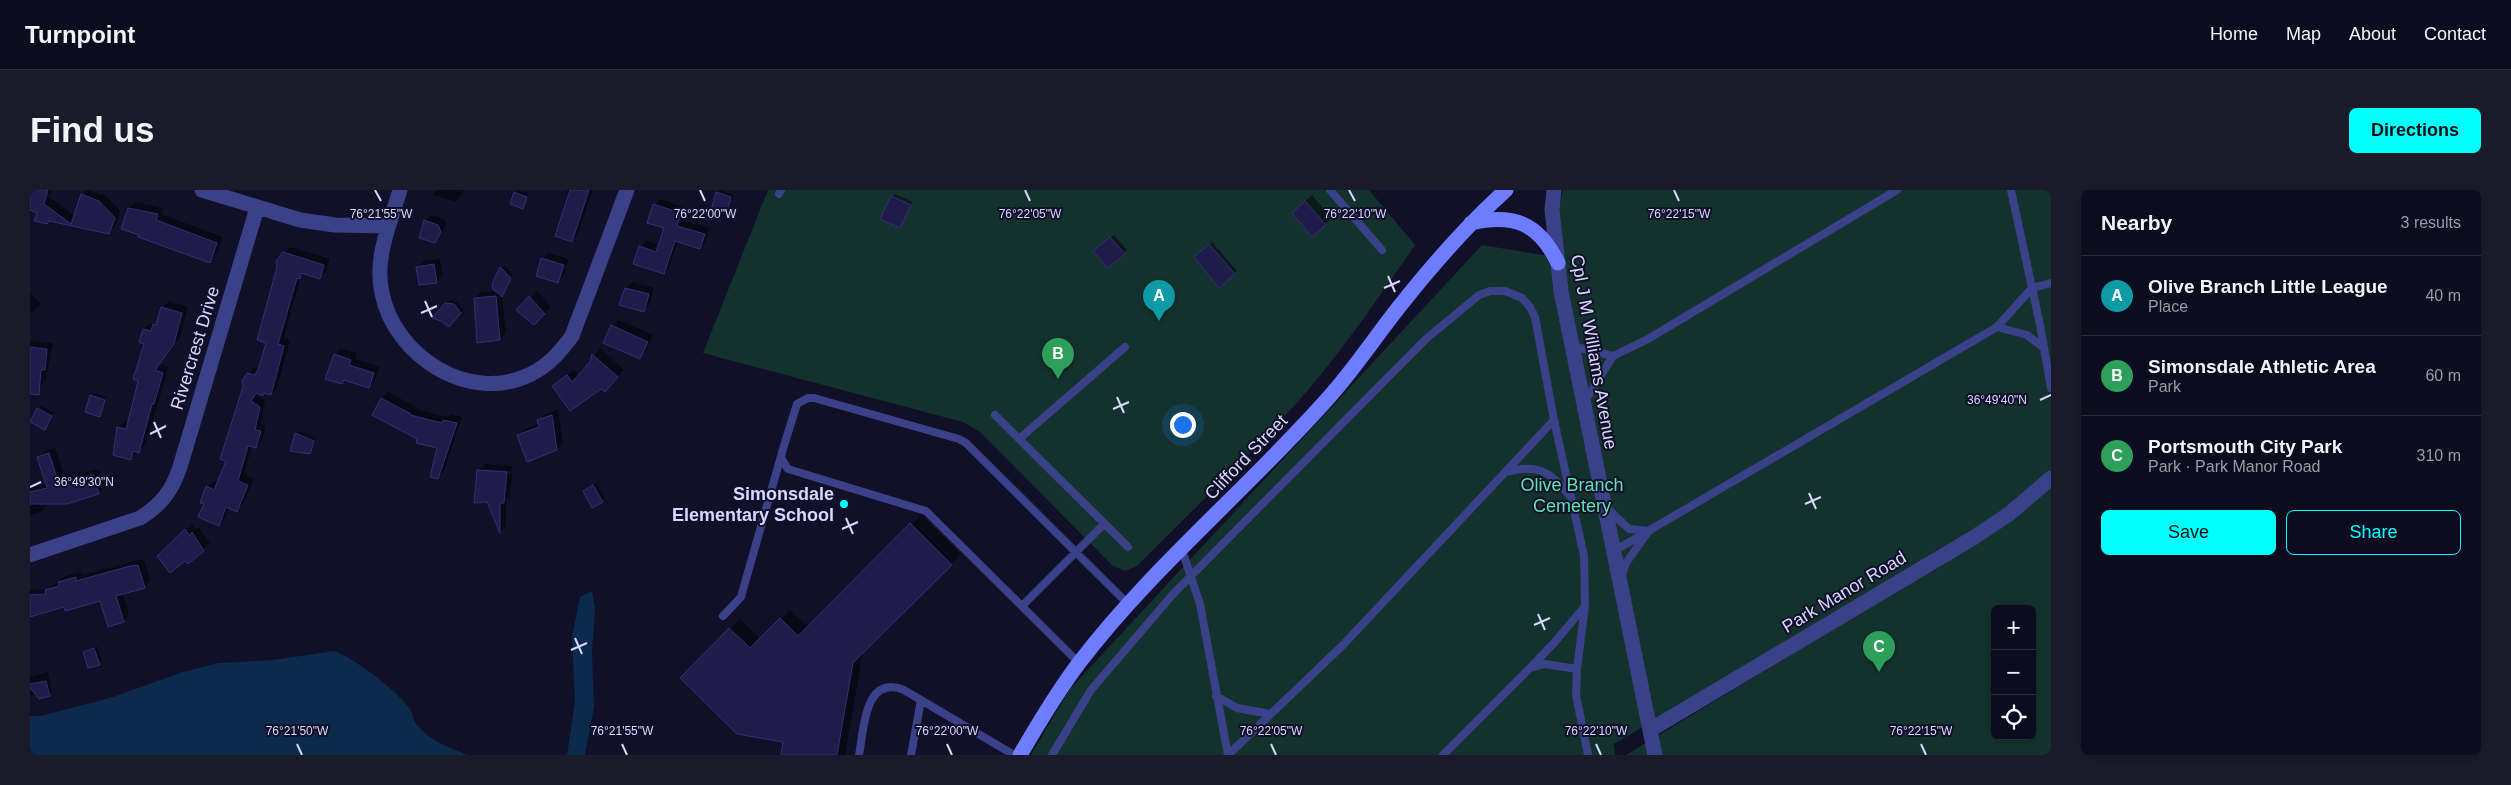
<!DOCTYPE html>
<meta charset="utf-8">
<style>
:root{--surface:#0d0c1e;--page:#1b1a2b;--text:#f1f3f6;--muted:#9a9ba4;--line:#2d2c3c;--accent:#03fffb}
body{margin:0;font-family:Helvetica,sans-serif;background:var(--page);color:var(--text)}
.controls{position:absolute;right:15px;bottom:15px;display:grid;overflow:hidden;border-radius:8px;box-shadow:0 2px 8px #0003}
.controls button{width:45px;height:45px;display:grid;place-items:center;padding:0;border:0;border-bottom:1px solid var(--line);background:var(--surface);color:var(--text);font:25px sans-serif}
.you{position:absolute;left:1152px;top:234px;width:18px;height:18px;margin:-12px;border:4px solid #fff;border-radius:50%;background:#1a73e8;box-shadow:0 0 0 8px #1a73e833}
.badge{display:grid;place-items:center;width:32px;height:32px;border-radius:50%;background:var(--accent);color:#fff;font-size:16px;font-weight:700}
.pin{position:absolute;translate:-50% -41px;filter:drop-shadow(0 1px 2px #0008)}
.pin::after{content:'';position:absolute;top:26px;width:18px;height:15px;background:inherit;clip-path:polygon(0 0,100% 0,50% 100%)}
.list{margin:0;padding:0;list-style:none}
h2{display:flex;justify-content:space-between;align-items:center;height:65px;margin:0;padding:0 20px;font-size:21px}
h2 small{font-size:16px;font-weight:400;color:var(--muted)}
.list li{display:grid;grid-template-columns:32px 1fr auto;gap:15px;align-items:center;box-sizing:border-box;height:80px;padding:0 20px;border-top:1px solid var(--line)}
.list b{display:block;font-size:19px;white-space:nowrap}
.list p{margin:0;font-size:16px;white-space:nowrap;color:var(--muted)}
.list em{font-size:16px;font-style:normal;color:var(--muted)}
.actions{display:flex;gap:10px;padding:15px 20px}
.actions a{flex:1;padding:11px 0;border:1px solid var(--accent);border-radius:8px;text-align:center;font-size:18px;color:var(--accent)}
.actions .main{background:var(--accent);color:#111}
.icon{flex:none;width:28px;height:28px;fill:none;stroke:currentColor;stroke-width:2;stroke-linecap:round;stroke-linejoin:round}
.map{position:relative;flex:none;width:2021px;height:565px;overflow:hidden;border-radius:8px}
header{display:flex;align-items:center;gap:30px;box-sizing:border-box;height:70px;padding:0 25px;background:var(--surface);border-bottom:1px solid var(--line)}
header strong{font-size:24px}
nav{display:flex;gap:28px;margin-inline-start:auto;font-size:18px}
.intro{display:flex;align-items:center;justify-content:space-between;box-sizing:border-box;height:120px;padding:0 30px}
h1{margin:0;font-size:35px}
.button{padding:12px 22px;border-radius:8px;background:var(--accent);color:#111;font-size:18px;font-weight:700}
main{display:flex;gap:30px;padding:0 30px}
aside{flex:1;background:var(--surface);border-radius:8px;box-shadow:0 2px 8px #0003}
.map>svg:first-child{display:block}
.green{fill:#13322e;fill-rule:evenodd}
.water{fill:#0c2a4b}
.shadow{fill:#0007}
.building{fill:#201c4a;stroke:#342e76}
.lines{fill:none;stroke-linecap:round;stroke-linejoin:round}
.lane{stroke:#3b4188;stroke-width:8}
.street{stroke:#3b4188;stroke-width:15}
.secondary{stroke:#6e7cff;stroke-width:15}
.ticks{fill:none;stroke:#d7d7ff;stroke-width:2}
.poi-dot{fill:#03fffb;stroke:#111028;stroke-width:2}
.labels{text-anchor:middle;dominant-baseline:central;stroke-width:4;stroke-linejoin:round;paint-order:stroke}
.street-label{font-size:18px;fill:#d7d7ff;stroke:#111028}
.park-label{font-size:18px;fill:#61e1b2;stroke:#111028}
.poi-label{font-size:18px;font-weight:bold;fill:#d7d7ff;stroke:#111028;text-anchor:end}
.ticks-label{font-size:12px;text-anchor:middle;fill:#d7d7ff;stroke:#111028;stroke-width:4;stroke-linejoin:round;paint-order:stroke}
</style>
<header>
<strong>Turnpoint</strong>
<nav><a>Home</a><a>Map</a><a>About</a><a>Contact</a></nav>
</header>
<div class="intro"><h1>Find us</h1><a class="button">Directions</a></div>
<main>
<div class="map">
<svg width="2021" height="565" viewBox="0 0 2021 565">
<rect width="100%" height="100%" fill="#111028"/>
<path class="green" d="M738 0H1339L1385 55C1347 110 1309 166 1264 216 1214 271 1160 323 1107 376L1095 381 1083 376 950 242 933 232 673 163Z
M1533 0H2021V282L1965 329 1584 554 1585 565H1001L1040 499 1452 55 1530 68 1525 38Z
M2021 297V565H1596L1962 343ZM1965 419H2002V546H1965Z"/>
<path class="water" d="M562 401 565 417 562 462 564 517 555 565H537L545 512 542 447 550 407Z
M304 461C325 468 367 501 380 519 383 524 383 532 388 536 400 551 420 557 437 565H0V526H11L83 507 153 482 188 473 243 470Z"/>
<path class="shadow" d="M0 0H22L19 7 45 26 52 5 57 0 75 5 90 21 85 37 78 43 20 30 0 19Z
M405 0H434L426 12 403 5Z
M488 0 499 4 493 17 485 3Z
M537 0H563L548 44 542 51 539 6 536 5Z
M690 0 703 4 695 23 687 3Z
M865 4 883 12 870 37 862 7Z
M1282 5 1301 28 1295 34 1270 16Z
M630 9 656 18 651 30 679 38 676 52 670 57 648 51 639 77 634 83 610 57 616 51 630 55 636 37 625 15Z
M105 12 133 18 131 24 193 47 186 65 180 71 99 18Z
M402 25 414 29 417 35 405 52 395 31Z
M1084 45 1097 60 1078 77 1068 59Z
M1182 52 1207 81 1204 83 1168 64Z
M261 57 300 69 296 81 290 88 274 83 271 86 254 148 260 150 247 198 241 204 235 202 226 205 235 210 231 234 236 235 232 250 226 257 222 256 214 284 224 289 213 314 206 320 199 317 195 328 188 334 175 314 177 297 184 291 188 293 197 270 218 183 225 177 229 178 237 152 254 63Z
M519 63 539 69 534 85 528 91 512 69Z
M410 69 413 85 406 92 387 78 394 71Z
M474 75 483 85 472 106 476 142 470 149 445 108 451 102 466 101 463 94Z
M602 92 624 98 620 114 614 121 596 98Z
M507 101 521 117 504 134 488 120Z
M0 103 11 114 0 124Z
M420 110 427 112 433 120 422 132 416 114Z
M139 111 158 117 150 147 130 174 139 177 115 255 101 268 88 237 95 231 99 232 106 209 115 153 111 152 114 139 121 133 125 134 129 130 132 118Z
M589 130 623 145 616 161 609 168 582 136Z
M2 151 23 153 15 191 9 198 0 197V153Z
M311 158 327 163 325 169 350 177 345 190 339 197 316 189 312 193 305 165Z
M570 158 594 180 581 194 571 197 524 196 544 180 549 186Z
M358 202 386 217 385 219 418 227 421 224 432 227 414 281 408 288 409 257 389 248 352 209Z
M64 203 77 207 70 226 61 206Z
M11 216 24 223 14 238 1 231Z
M528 219 533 253 527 259 489 245 495 239 510 234 508 231 515 224Z
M269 241 286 248 280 263 266 244Z
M25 258 34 285 49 281 50 284 69 279 74 297 68 303 16 312 17 316 11 322 0 325V298L17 294 9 267 15 261Z
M455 274 482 276V281L452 279V282L482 284 480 306 476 310V336L470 341 448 281Z
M567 293 575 308 572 311 554 301Z
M891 325 931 364 833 462 815 565H752L754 550 651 488 710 429 731 450 760 420 778 437Z
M162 334 167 340 169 337 180 354 173 360 158 373 155 370 129 367Z
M107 370H114L120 390 114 397 93 403 99 425 93 431 71 409 35 416 0 428V400L18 399 35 386 52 382 53 385Z
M67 456 72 471 69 474 54 462Z
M18 482 22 502 19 505H0V487Z"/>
<path class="building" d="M0 0H18L14 14 41 34 51 4 69 11 85 28 79 44 19 31 17 34 4 31 7 23 0 20Z
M540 0H559L542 52 525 46Z
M484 2 497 7 493 19 480 14Z
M686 2 701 7 696 24 681 20Z
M861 6 881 15 870 38 850 29Z
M1275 11 1296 35 1282 47 1262 23Z
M623 14 651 23 647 36 675 44 670 59 645 51 634 84 603 74 609 56 626 62 634 38 617 33Z
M98 18 128 24 126 30 187 53 180 73 108 47 109 45 91 39Z
M394 30 408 35 411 42 405 53 389 48Z
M1080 47 1095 64 1078 78 1063 61Z
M1179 54 1205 84 1189 98 1164 67Z
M253 62 294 75 290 89 271 83 270 89 267 88 248 154 254 156 241 205 234 203 233 206 226 203 221 211 230 217 225 240 231 241 226 258 218 256 208 291 218 295 207 322 196 317 189 336 168 327 174 314 170 313 176 296 184 300 196 271 190 269 213 197 212 191 217 183 225 185 229 177 236 153 227 150 247 77 246 71Z
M511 68 534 75 528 93 506 86Z
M404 74 407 93 389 95 386 77Z
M470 77 481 88 472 107 463 99 462 94Z
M595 98 619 104 614 122 589 115Z
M466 106 470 150 447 153 444 108Z
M499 106 515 124 504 135 486 120Z
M415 113 424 114 431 123 419 137 411 131 402 128Z
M131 117 152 123 144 154 125 180 133 183 124 214H122L109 263 103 261 101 270 83 265 87 237 96 239 104 208 108 191 103 189 114 154 109 152 113 139 121 141 123 134 126 135Z
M581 135 618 152 610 169 573 153Z
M0 157 17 159 15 180H11L9 205 0 204Z
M304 164 321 170 319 175 344 183 339 198 314 190 312 194 295 189Z
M562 164 588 187 575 202 571 199 540 221 522 196 537 185 542 192 560 172Z
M60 205 75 210 70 227 55 222Z
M351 208 381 224 380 225 412 233 413 230 427 233 408 289 400 287 407 258 386 253 387 249 342 225Z
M7 218 22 226 15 240 0 232Z
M522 225 527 260 497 272 487 245 509 237 507 230Z
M265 243 284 251 280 264 260 261Z
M19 263 28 291 43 286 44 290 63 284 69 304 37 314H0V302L17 298 7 267Z
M447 280 477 282 474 313H470V343L457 312 444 313Z
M563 295 573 312 562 318 553 301Z
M880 333 922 375 823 473 807 565H751L753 552 707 544 650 488 699 438 720 458 750 428 768 446Z
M155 339 160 346 162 342 174 361 158 374 155 371 140 383 127 366Z
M108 375 115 398 86 406 94 432 78 437 70 411 35 421 34 417 0 427V405L16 404 15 400 29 396 28 392 46 387V391L100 376Z
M64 458 70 475 58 478 53 462Z
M16 491 20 506 9 509 0 498V494Z"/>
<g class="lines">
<path class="lane" d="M1300 0 1352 60
M1981 0 2010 135 2021 198
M749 4 751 0
M1967 137 1997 145 2014 158
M1542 156 1583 166 1618 149 1867 0
M1555 211 1583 166
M965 225 1098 357
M1524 230 1554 366 1555 416 1547 479 1546 505 1558 565
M989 249 1095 157
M1476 282C1506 274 1520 280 1539 305
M1579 320 1599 339 1619 341
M1152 360 1170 414 1198 565
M1584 361 1967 137 2002 98 2021 93
M1592 385 1596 373 1618 342
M992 416 1074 334
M693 426 711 407 751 266
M1049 473 896 321 758 279 751 268 752 262 767 214 778 208H784L929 249 936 253 1099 415
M1500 478 1524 453 1555 416
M1186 506 1207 518 1240 524
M829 565C834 540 834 484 874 500L984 565
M881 565 891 510
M1022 565 1061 500 1144 403 1396 149 1449 105 1460 101H1475L1492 108 1500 117 1505 127 1524 230 1313 455 1198 565
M1413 565 1500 478 1515 474 1547 479"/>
<path class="street" d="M172 0 270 30 305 35 358 36
M370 0C360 34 344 68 352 103 364 166 440 215 501 184 519 175 530 162 542 146L597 0
M1524 0 1522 20 1531 101 1625 565
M0 365 110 328C131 315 142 301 150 277L227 18
M1620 540 1943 348 1979 324 2021 288"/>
<path class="secondary" d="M1441 33C1483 23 1509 33 1528 73
M990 565C1008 534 1027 502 1049 473 1122 377 1220 297 1300 206 1325 178 1346 146 1369 117 1403 74 1436 36 1476 0"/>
</g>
<path class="ticks" d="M345 0 351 11M670 0 675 11M995 0 1000 11M1319 0 1325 11M1644 0 1649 11M1358 86 1365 102M1354 98 1370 91M395 111 402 127M391 123 407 116M1087 207 1094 223M2010 210 2021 205M1083 219 1099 212M124 232 131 248M120 244 136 236M0 297 11 292M1779 303 1786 319M1775 314 1791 307M816 328 823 344M812 339 828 332M1508 424 1515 440M1504 435 1520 428M545 448 552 464M541 460 557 453M267 554 272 565M592 554 597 565M917 554 922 565M1241 554 1246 565M1566 554 1571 565M1891 554 1896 565"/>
<circle class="poi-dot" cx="814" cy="314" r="5"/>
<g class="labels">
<g class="street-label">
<text transform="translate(165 158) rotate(-73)">Rivercrest Drive</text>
<text transform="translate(1564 162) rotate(80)">Cpl J M Williams Avenue</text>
<text transform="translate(1216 267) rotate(-46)">Clifford Street</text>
<text transform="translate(1814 402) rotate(-31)">Park Manor Road</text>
</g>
<g class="park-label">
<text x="1542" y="295">Olive Branch<tspan x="1542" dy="21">Cemetery</tspan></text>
</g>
<g class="poi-label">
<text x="804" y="304">Simonsdale<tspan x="804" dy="21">Elementary School</tspan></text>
</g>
</g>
<g class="ticks-label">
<text x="351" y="28">76°21'55"W</text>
<text x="675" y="28">76°22'00"W</text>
<text x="1000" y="28">76°22'05"W</text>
<text x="1325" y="28">76°22'10"W</text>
<text x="1649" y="28">76°22'15"W</text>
<text x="1967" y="214">36°49'40"N</text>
<text x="54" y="296">36°49'30"N</text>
<text x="267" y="545">76°21'50"W</text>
<text x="592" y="545">76°21'55"W</text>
<text x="917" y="545">76°22'00"W</text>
<text x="1241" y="545">76°22'05"W</text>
<text x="1566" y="545">76°22'10"W</text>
<text x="1891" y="545">76°22'15"W</text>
</g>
</svg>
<div class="controls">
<button>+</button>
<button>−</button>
<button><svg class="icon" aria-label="locate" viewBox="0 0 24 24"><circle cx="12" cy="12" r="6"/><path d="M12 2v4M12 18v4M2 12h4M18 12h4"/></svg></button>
</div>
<div class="you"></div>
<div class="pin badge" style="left:1129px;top:131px;background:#0f9aa8">A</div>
<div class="pin badge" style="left:1028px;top:189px;background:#2e9e5b">B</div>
<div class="pin badge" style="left:1849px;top:482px;background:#2e9e5b">C</div>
</div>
<aside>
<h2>Nearby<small>3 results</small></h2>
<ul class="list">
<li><span class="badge" style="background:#0f9aa8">A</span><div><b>Olive Branch Little League</b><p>Place</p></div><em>40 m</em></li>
<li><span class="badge" style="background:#2e9e5b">B</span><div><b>Simonsdale Athletic Area</b><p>Park</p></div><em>60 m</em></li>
<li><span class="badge" style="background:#2e9e5b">C</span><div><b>Portsmouth City Park</b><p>Park · Park Manor Road</p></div><em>310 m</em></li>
</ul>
<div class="actions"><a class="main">Save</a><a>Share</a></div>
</aside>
</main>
